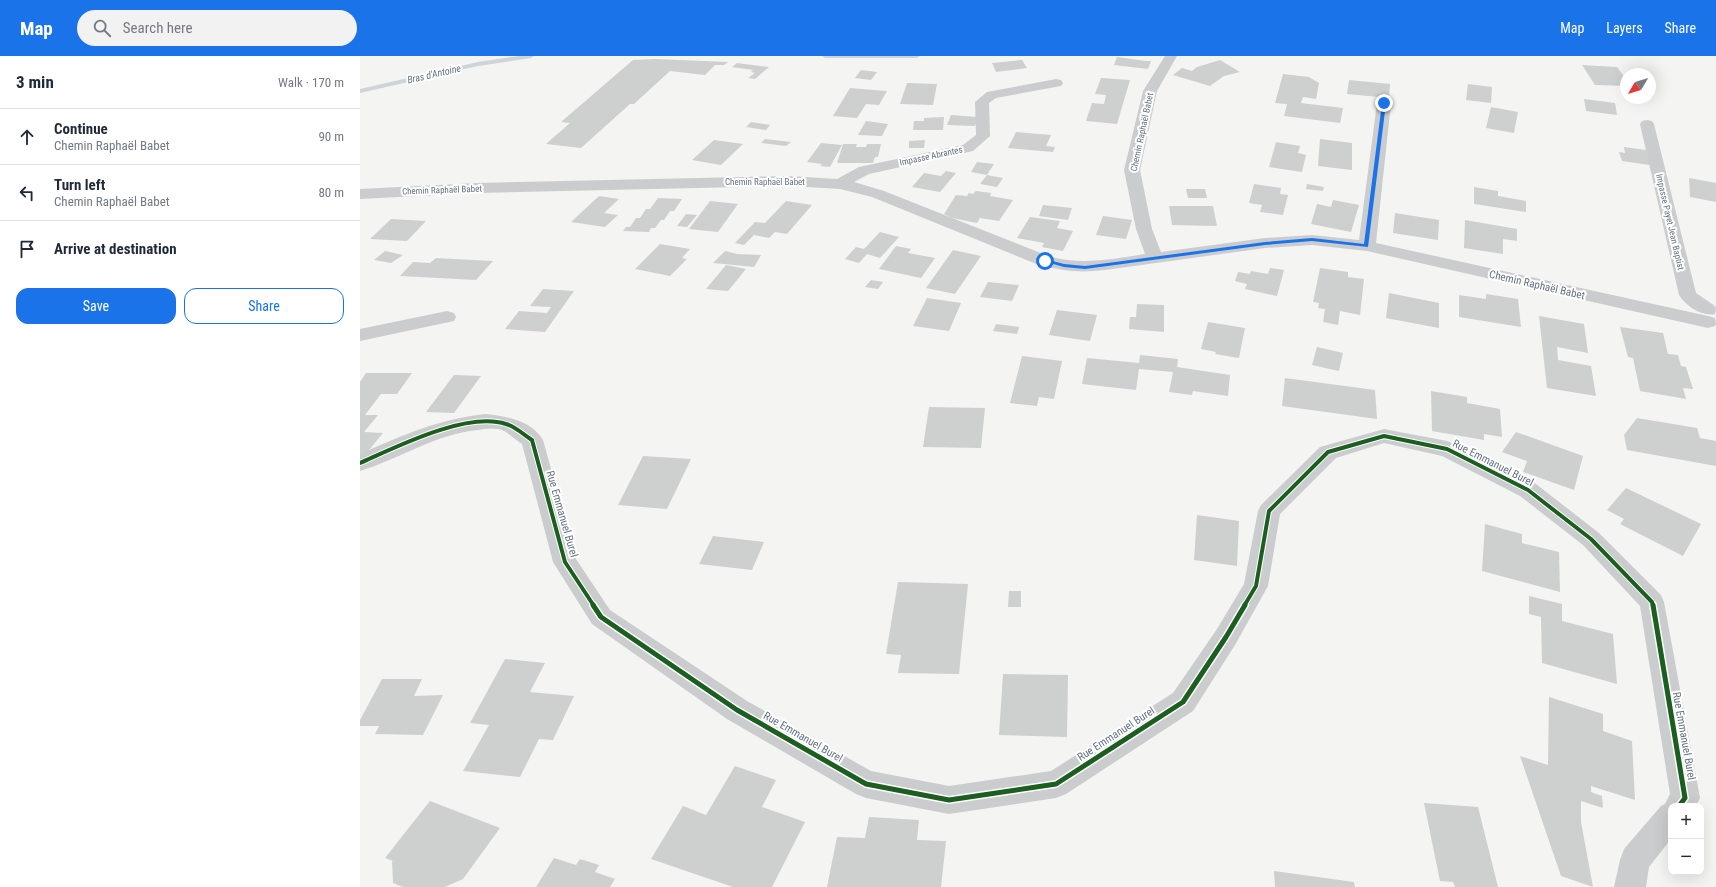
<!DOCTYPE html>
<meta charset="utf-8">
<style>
:root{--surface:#fff;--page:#f2f2f3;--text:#1f2937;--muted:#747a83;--line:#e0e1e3;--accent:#1a73e8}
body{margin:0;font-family:"Roboto Condensed",sans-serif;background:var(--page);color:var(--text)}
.controls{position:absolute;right:12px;bottom:12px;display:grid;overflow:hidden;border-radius:8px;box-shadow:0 4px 16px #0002}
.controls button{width:36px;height:36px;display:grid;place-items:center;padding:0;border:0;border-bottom:1px solid var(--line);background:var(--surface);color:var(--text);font:20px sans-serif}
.compass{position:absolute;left:1260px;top:12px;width:36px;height:36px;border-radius:50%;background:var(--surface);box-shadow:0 4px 16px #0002;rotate:232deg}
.stop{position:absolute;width:12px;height:12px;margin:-9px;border:3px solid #1a73e8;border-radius:50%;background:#fff}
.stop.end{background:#1a73e8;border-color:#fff;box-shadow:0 1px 4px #0008}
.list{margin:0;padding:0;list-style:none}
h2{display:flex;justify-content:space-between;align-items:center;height:52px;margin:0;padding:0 16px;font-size:17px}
h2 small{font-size:13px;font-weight:400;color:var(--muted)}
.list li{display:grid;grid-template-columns:26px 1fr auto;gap:12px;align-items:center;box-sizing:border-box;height:56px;padding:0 16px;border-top:1px solid var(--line)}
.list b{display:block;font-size:15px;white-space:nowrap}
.list p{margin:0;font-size:13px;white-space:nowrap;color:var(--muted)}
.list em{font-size:13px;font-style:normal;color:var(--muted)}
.actions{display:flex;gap:8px;padding:12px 16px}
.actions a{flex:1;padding:9px 0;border:1px solid var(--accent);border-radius:12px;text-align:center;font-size:14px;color:var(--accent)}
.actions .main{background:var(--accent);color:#fff}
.icon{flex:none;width:22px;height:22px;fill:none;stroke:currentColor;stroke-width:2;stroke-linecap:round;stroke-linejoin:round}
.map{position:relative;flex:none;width:1356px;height:831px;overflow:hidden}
header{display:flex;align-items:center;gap:24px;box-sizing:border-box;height:56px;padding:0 20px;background:var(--accent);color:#fff}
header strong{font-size:19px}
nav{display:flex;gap:22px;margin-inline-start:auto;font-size:14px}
.search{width:280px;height:36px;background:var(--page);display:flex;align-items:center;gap:10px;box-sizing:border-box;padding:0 14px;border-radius:22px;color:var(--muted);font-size:15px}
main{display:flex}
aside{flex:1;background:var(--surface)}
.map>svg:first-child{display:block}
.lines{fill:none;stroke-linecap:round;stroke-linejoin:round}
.stream{fill:#ced4d8;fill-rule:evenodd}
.building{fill:#cecfcf}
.street{fill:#cbcccd;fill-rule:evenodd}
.cycleway-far1-casing{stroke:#fff;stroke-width:6}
.cycleway-casing{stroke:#fff;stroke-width:8}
.cycleway-far1{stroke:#1b5e20;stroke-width:4}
.cycleway{stroke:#1b5e20;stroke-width:5}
.route{fill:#1a73e8}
.labels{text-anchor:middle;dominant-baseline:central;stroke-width:4;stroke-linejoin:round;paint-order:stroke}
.far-street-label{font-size:9px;fill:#647282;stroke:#fff}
.far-water-label{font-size:10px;font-style:italic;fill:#60737f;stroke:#fff}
.street-label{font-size:11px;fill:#647282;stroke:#fff}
</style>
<header>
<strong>Map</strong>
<div class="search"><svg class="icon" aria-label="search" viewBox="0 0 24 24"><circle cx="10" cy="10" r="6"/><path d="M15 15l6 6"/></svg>Search here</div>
<nav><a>Map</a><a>Layers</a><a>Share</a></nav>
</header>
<main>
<aside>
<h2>3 min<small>Walk · 170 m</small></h2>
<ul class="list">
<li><svg class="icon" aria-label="ahead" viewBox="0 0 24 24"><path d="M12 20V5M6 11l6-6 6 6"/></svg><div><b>Continue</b><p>Chemin Raphaël Babet</p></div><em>90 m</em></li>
<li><svg class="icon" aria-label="left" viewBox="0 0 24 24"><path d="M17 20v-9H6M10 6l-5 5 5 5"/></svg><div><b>Turn left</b><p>Chemin Raphaël Babet</p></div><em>80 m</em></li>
<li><svg class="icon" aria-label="arrive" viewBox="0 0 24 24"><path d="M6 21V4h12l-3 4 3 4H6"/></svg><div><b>Arrive at destination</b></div></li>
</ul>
<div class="actions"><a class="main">Save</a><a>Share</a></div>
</aside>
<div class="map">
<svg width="1356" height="831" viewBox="0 0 1356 831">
<rect width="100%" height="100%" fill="#f4f4f2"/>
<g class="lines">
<path class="stream" d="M159 0H174L171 2 118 10 0 37V33L118 6Z
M462 0H560L557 2H465Z"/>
</g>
<path class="building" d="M757 1 786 5H791L788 13 754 9Z
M295 3 368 6 364 9H355L345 19 310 15 274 48H270L221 92 186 88 210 67 201 66 273 4Z
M662 4 667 12 636 16 632 7Z
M860 4 880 16 864 20 850 30 813 19 822 12 832 15 837 11Z
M377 7 409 11 395 23 388 22 395 17 391 16 393 14 372 11Z
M1222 9 1257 11 1266 23V30L1235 29Z
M501 14 517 16 511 24 495 22Z
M923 18 949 21 959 27 956 43 943 41 941 47 983 52 980 67 924 60 927 48 915 47Z
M741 22 770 24 757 68 726 65 732 47 744 48 746 39 735 38Z
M989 24 1030 28 1029 42 987 38Z
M547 27 577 28 573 49 540 48Z
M1108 28 1132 31 1131 47 1106 44Z
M490 32 514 34 527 35 519 49 506 48 497 62 473 60Z
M1224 43 1255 47 1257 59 1226 55Z
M1131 51 1158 56 1154 77 1126 72Z
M591 59 618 61 615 70 587 69Z
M584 61 583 74H553L554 65H564V62Z
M506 65 528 68 522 80 498 79Z
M391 66 410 69 406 74 386 71Z
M656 76 691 79 686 90 695 91 693 96 648 92Z
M405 83 431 86 426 90 401 87Z
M960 83 992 87V114L958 110Z
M354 84 383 88 361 109 332 104Z
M565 84 564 92H549V85Z
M916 86 940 90 938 97 946 99 942 116 909 111Z
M461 87 482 89 470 111 460 110 462 108 447 106Z
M483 88H497L496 91H506L507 88H521L518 101H515L513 107H477Z
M1264 91 1286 94 1290 109 1262 105 1259 96 1265 97Z
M617 106 634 108 627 119 611 116Z
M586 115 596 117 580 136 552 131 564 117 581 120Z
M627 119 643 122 637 131 620 128Z
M1329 122 1356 127V146L1330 141Z
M894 128 921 132 920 138 928 139 923 159 900 156 902 149 889 147Z
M947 128 964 131 963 135 946 133Z
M1114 131 1138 135V140L1166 145V156L1114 148Z
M826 133H845L847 142H828Z
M616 135 631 137 630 140 653 144 639 165 620 162 617 167 592 162 584 158 596 139 607 140 609 137 613 138Z
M239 140 259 143 244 157 258 159 245 171 211 166Z
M298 142 322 143 314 155H310L304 164H301L295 172H291L289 176 263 175 266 171H270L276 162H280L286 153H290Z
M973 144 999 149 991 176 951 168 957 148 971 151Z
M350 145 378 148 358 176 329 173Z
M426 145 452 149 427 178 415 176 409 182 394 179 384 189 375 187 395 166 405 167Z
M683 149 712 152 708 164 679 160Z
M809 150H853L857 170 812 169Z
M1035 157 1079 164 1078 184 1033 177Z
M326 158 337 159 327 171 317 170Z
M743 160 772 164 766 183 736 179Z
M670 161 700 165 697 172 713 175 703 195 682 191 684 187 657 182Z
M31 163 66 165 47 185 10 183Z
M1105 164 1157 173V185L1143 183V198L1104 192Z
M520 176 539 181 520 202 507 198 499 207 485 203 496 191 504 193Z
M300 188 330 193 322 202 327 203 310 220 275 213Z
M536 190 551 193 548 197 575 202 561 222 519 213Z
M593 194 621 200 595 238 566 232Z
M25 195 43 199 31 207 14 204Z
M365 195 377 198 401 199 394 211 353 207Z
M76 202 133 205 116 224 40 220 53 206 70 207Z
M366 209 386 213 368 235 346 233Z
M910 212 924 214 917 240 885 233 887 228 875 225 878 216 890 218 891 215 908 218Z
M960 212 988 216V221L1004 223 1000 259 980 255 978 269 963 266 965 253 958 252 959 247 953 246Z
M511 224 523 226 518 233 505 231Z
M628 226 659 229 652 245 620 241Z
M183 233 214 235 185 276 145 273 159 255 187 257 191 251 170 250Z
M1029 237 1079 247V272L1026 262Z
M1126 238 1158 243 1161 271 1099 261V239L1126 243Z
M567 242 601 247 589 275 553 270Z
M777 248 804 249V276L769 273 770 261H776Z
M697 254 737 259 730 285 689 279Z
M1179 260 1224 268 1228 297 1197 291 1198 304 1231 310 1236 340 1187 332Z
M848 266 885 272 879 302 855 298 856 296 841 293Z
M636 268 659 271 657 278 633 275Z
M1260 271 1303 277 1308 298 1318 299 1321 310 1326 311 1333 333 1323 332 1326 343 1280 335 1273 302 1268 301Z
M957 291 983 297 979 315 952 309Z
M780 299 818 303 817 311 870 319 868 340 833 335 832 339 809 336 813 316 779 313 776 334 722 328 727 302 779 307Z
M662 300 702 305 694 343 679 341 677 350 650 347Z
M6 317H52L37 338H21L5 359H18L4 376 23 377 5 399H0V326Z
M94 319 121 320 94 357 66 356Z
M925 322 1015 334 1017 363 922 350Z
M1071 335 1107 341V347L1140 353 1142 381 1124 378V384L1072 375Z
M569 351 625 352 621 392 563 391Z
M1277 362 1337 372 1340 382 1356 385V410L1267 394 1264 379Z
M1156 376 1223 400 1214 434 1163 416 1167 405 1142 396Z
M283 400 331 403 307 453 258 449Z
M1266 432 1341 468 1323 500 1260 468 1264 463 1247 454Z
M837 459 879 465 877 510 834 504Z
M1125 468 1162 478V487L1199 496 1200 536 1122 515Z
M353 480 404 486 392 514 339 508Z
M538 526 608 528 599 618 538 617 541 599 526 598Z
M649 535H661V551H648Z
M1169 540 1202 548V565L1253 578 1257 628 1182 607 1181 561 1169 558Z
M145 603 185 607 170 636 214 640 193 684 179 683 160 721 103 715 129 669 110 667Z
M643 618 708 619 707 681 639 679Z
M22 623H62L54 640 83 639 63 679 15 678 19 670H0V664Z
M1189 641 1243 658V675L1272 685 1275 744 1231 730V736L1242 740 1243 752 1221 745V766L1233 831 1201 820 1160 700 1188 709Z
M375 710 416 724 402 751 445 766 412 831H373L291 803 323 750 346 759Z
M70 745 140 772 103 823 85 831H43L33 827 32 805 36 806 25 802Z
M1064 747 1118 751 1138 831H1095L1093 826 1080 825Z
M509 761 559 764 557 784 586 785 581 831H467L477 781 505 782Z
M194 802 216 809 220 803 239 809 235 816 255 823 250 831H176Z
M914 815 994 826 995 831H915Z"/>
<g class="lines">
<path class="street" d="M805 0H817L797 35 780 114 792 173 801 196 905 182 952 179 999 184 1017 47 1019 44 1024 43 1029 44 1031 47 1016 187 1348 260 1355 262 1356 268 1355 270 1348 272 1007 195 952 189 905 192 745 214C719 217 704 215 679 209L512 141 480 133 429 130 117 137 0 143V133L117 127 429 120 477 123 499 111 603 89 616 79 615 46 627 36 696 23 701 24 703 27 701 30 636 42 629 47 630 80 613 95 509 118 494 126 524 135 691 201C722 209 754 203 785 198L776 173 764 114 783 35Z
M1287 64 1292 65 1294 68 1336 237 1355 250 1356 252 1355 258C1342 261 1326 250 1319 239L1280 68 1282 65Z
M87 255 94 257 96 261 94 265 0 285V273Z
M126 358C146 360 172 365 183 384L216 503 250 554 387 645 511 715 589 730 691 715 813 637 857 573 884 528 898 455 901 449 960 391 1024 373 1087 385 1095 388 1176 428 1239 477 1301 539 1304 546 1340 742 1336 750H1311V783L1289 811 1286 831H1254L1260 804 1264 793 1301 750 1305 748 1310 738 1280 550 1223 489 1160 440 1082 400 1024 387 976 402 920 458 908 530 875 589 833 655 706 738 696 742 589 758 506 742 496 738 367 663 232 568 193 506 162 388C156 384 149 377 142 374 135 372 125 373 118 374 75 378 40 403 0 415V398C41 380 81 362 126 358Z"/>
<g class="cycleway-far1-casing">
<path id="cycleway-far1" d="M0 407C36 391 107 355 146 368 156 371 164 379 172 384L205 506 234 550
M884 550 896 530 909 455 968 396 1024 380 1087 393 1168 434 1231 483 1292 546 1293 550"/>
</g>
<g class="cycleway-casing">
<path id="cycleway" d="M233 549 241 561 377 654 506 728 589 744 696 728 823 646 866 581 885 549
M1293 549 1325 742 1319 750"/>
</g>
<use href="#cycleway-far1" class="cycleway-far1"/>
<use href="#cycleway" class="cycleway"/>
</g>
<path class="route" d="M1024 46 1026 47 1008 191 952 185 905 189 725 213 704 211 683 205 685 203 704 208 725 210 905 186 952 182 1004 188 1022 47Z"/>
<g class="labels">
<g class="far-street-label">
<text transform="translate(782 76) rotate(-78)">Chemin Raphaël Babet</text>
<text transform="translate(571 100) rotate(-12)">Impasse Abrantes</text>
<text x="405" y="126">Chemin Raphaël Babet</text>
<text transform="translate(82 134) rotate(-2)">Chemin Raphaël Babet</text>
<text transform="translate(1310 166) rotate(77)">Impasse Payet Jean Baptist</text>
</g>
<g class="far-water-label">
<text transform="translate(74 18) rotate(-13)">Bras d'Antoine</text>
</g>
<g class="street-label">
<text transform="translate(1177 229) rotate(13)">Chemin Raphaël Babet</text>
<text transform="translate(1133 407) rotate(27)">Rue Emmanuel Burel</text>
<text transform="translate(202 458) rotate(74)">Rue Emmanuel Burel</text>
<text transform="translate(756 678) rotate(-33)">Rue Emmanuel Burel</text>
<text transform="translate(1324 680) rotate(80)">Rue Emmanuel Burel</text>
<text transform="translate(443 681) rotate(30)">Rue Emmanuel Burel</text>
</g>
</g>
</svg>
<div class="controls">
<button>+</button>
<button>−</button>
</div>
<svg class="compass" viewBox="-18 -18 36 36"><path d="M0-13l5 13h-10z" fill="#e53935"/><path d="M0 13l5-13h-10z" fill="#747a83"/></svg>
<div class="stop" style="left:685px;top:205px"></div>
<div class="stop end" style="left:1024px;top:47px"></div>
</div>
</main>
